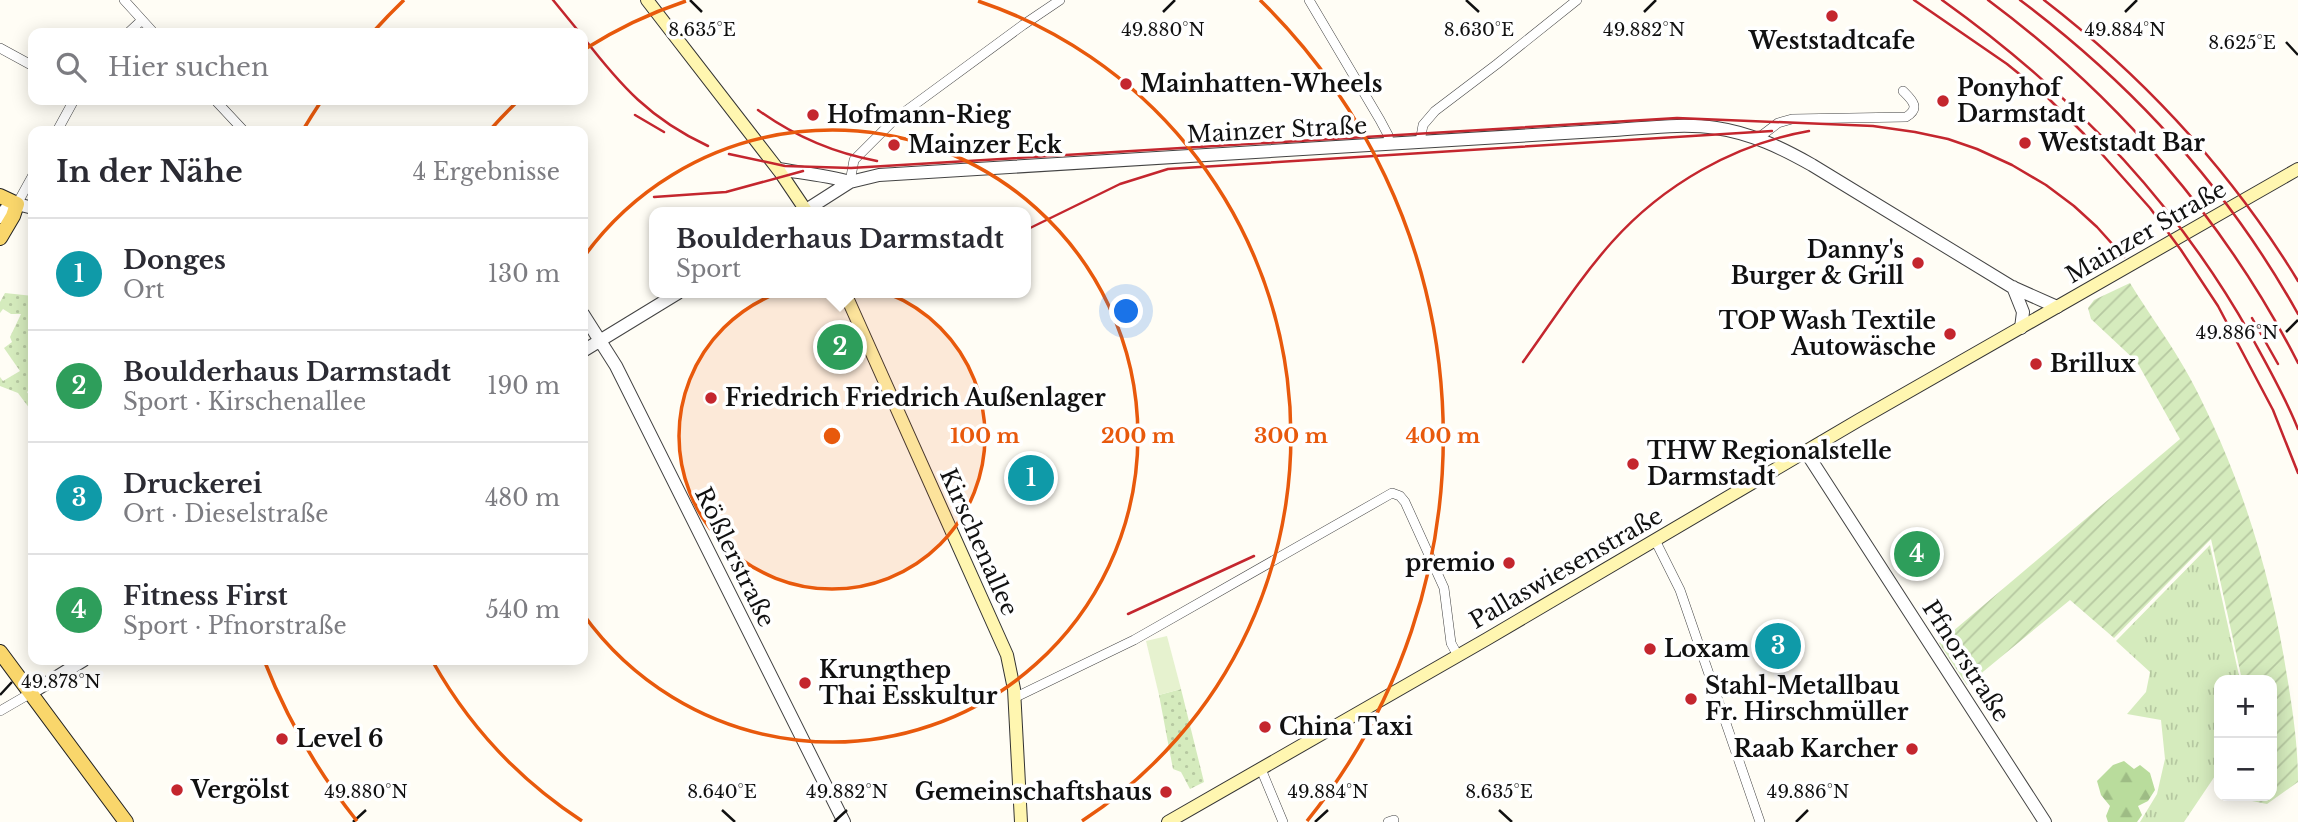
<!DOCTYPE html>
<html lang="de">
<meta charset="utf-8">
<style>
:root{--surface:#fff;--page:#f7f7f7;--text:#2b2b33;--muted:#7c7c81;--line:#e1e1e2;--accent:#0b8043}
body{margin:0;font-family:"Libre Baskerville",serif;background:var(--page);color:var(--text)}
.controls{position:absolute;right:21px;bottom:21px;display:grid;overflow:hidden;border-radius:14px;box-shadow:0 4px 18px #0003}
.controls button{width:63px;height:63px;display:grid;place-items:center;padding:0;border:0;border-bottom:2px solid var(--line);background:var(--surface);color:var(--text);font:35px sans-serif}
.you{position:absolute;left:1127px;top:312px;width:24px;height:24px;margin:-18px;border:5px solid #fff;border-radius:50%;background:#1a73e8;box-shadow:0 0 0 10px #1a73e833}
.badge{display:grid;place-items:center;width:46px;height:46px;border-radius:50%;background:var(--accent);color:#fff;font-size:23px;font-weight:700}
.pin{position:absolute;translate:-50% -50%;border:4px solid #fff;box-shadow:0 2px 7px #0006}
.popup{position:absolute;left:649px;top:207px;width:382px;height:91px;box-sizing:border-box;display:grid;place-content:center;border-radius:14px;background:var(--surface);filter:drop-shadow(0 2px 5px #0005);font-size:23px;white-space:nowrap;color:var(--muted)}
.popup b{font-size:26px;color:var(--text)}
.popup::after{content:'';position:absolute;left:50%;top:100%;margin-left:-14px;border:14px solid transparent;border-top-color:var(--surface)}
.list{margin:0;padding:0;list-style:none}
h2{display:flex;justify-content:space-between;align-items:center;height:91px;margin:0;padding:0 28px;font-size:30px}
h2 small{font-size:23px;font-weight:400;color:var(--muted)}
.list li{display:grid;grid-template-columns:46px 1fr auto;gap:21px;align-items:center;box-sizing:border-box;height:112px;padding:0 28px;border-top:2px solid var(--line)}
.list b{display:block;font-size:26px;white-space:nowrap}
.list p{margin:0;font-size:23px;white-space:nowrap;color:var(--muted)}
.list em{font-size:23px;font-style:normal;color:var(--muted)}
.icon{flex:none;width:38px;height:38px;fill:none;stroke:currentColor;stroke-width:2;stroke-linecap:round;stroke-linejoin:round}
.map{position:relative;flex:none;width:2298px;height:822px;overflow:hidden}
.search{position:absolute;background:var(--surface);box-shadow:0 4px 18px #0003;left:28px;top:28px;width:560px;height:77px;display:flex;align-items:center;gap:18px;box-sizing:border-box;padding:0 24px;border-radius:14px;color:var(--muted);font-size:26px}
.panel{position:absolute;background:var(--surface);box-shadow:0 4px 18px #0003;left:28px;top:126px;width:560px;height:539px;border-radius:14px}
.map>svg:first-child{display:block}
.grass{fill:url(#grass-tufts)}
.forest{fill:url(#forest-firs)}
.park{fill:url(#park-dots)}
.garden{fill:url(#garden-furrows)}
.pitch{fill:#e6f2cf}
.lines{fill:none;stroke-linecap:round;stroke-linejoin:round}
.minor-casing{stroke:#444;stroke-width:10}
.tertiary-casing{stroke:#444;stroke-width:14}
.secondary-casing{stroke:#333;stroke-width:14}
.primary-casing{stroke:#222;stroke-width:16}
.minor{stroke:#fff;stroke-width:9}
.tertiary{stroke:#fff;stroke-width:12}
.secondary{stroke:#fff6b0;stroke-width:12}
.primary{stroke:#f9d66b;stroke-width:14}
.rail{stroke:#c4262e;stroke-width:2.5}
.ticks{fill:none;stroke:#111;stroke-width:2.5}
.ring{fill:none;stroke:#e8590c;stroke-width:3.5}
.poi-dot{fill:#c4262e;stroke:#fff;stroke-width:2.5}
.labels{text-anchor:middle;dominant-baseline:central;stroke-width:7;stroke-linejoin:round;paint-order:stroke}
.poi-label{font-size:23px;font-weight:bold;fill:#111;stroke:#fff;text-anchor:start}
.street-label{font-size:23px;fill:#111;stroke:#fff}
.ticks-label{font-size:18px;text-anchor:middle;fill:#111;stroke:#fff;stroke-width:7;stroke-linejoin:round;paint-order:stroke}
.centre{fill:#e8590c;stroke:#fff;stroke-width:3.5}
.ring-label{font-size:21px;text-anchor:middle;font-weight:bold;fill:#e8590c;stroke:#fff;stroke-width:7;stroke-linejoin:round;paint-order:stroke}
</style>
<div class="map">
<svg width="2298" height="822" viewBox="0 0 2298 822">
<defs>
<pattern id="grass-tufts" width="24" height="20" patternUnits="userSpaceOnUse" patternTransform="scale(1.75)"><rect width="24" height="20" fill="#d5ebbd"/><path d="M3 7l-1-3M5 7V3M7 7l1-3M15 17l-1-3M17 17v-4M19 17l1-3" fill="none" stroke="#b6c8a1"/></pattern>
<pattern id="forest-firs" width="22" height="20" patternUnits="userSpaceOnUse" patternTransform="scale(1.75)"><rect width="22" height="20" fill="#b9dc9c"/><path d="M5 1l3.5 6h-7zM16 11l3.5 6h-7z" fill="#9ebc85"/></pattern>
<pattern id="park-dots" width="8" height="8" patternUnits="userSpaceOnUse" patternTransform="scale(1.75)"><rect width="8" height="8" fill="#d5ebbd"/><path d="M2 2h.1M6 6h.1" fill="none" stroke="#b6c8a1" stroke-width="1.8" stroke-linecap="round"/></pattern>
<pattern id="garden-furrows" width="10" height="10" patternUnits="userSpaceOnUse" patternTransform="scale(1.75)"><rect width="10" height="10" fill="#d5ebbd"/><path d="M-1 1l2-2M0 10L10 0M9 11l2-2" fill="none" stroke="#b6c8a1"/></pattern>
</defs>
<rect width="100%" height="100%" fill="#fffdf5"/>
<path class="grass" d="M2210 545 2240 680H2219V770L2184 822H2140L2157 794 2165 759 2161 720 2127 714 2146 692 2150 672 2116 641Z"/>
<path class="forest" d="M2124 761 2134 769 2140 765 2150 773 2155 790 2148 801 2138 806 2142 815 2137 822H2108L2106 816 2110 806 2101 795 2097 781 2113 765Z"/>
<path class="park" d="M5 293 33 296V386L27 392 33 401V413L18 393 0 386V377L3 381 20 371 4 348 12 342 10 337 21 314H11L3 309 0 313V302Z
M1181 689 1204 782 1190 789 1181 772 1173 769 1159 695Z"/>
<path class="garden" d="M2130 283C2149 314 2172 345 2190 378 2239 470 2271 573 2287 676 2293 712 2298 746 2298 782L2267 804 2252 801V796H2272V680H2242L2211 539 2114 638 2070 600 1967 685 1939 643 2180 439 2137 362 2091 319 2088 308 2094 300Z"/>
<path class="pitch" d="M1167 636 1181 689 1159 695 1146 641Z"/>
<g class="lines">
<g class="minor-casing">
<path id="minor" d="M124 0 154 33
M1309 0 1380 120 1388 135 1389 144
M128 33 142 20
M0 48 33 66
M215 100 244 131
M57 131 74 100
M1757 139 1778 123 1792 119 1906 117C1921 108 1912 100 1903 91
M1420 142 1423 125 1435 111 1497 64 1577 0
M850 182 854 160 895 119 1023 25 1060 0
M17 204 33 175
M1655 540 1680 590 1760 822
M1014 698 1134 640 1392 493 1400 496 1405 502 1444 588 1451 643 1458 656
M0 711 31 693
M1261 769 1283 822
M1388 822 1394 820"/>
</g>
<g class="tertiary-casing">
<path id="tertiary" d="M778 169C802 173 826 175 850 182
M803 212 850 182 879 175 1614 130C1648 128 1683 123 1716 128 1751 133 1782 148 1812 165L2012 287 2057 307
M0 217 6 209 17 204 33 208
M2013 287 2023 312 2021 328
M583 314 616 366 844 822
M583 351 678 293
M1806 452 2045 822
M31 693 84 660"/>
</g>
<g class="secondary-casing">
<path id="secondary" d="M647 0 780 172 807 212
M845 293 1007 655 1014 689 1021 822
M1168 822 1487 639 1859 420 2298 169"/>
</g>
<g class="primary-casing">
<path id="primary" d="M0 196 17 204 13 216 0 238
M0 652 126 822"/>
</g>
<use href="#minor" class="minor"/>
<use href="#tertiary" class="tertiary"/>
<use href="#secondary" class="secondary"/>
<use href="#primary" class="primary"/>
<path class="rail" d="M553 0 580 33
M1914 0 2007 64 2044 94 2084 134 2150 208 2181 250 2218 306 2273 410 2298 473
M1942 0C2068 90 2174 199 2250 334 2267 365 2285 396 2298 429
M1988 0C2117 96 2225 220 2298 363
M2020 0C2133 85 2229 190 2298 314
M2044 0C2145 78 2231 171 2298 281
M583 37C621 86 650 119 708 146
M758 110C794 136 833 153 877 161
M635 115 664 132
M729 154 785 166 851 168 1677 118 1873 126 1915 132 1948 139 1977 149 2012 165 2046 185 2074 206 2097 227 2124 257
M654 197 726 192 803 171
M1026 230 1120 184 1168 169 1772 131
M2252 318 2278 364
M1523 362C1552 322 1579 279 1612 242 1663 185 1734 144 1809 131
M1128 614 1254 556"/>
</g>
<path class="ticks" d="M690 0 702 12M1466 0 1479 12M1163 12 1175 0M1644 12 1656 0M2125 12 2137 0M2286 42 2298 55M2286 332 2298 320M0 695 12 682M722 810 735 822M1499 810 1512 822M353 822 366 810M834 822 847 810M1315 822 1328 810M1796 822 1808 810"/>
<circle cx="832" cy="436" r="153" fill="#e8590c" fill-opacity=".12"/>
<g class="ring">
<circle cx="832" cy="436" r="153"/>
<path d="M583 258A306 306 0 1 1 583 614"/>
<path d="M582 821A459 459 0 0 1 433 662M491 129A459 459 0 0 1 519 100M585 49A459 459 0 0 1 686 1M978 1A459 459 0 0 1 1082 821"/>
<path d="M357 821A611 611 0 0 1 264 660M303 130A611 611 0 0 1 320 103M374 31A611 611 0 0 1 404 0M1260 0A611 611 0 0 1 1307 821"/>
</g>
<g class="poi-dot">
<circle cx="1832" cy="16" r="7"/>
<circle cx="1126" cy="84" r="7"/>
<circle cx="1943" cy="101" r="7"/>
<circle cx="813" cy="115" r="7"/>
<circle cx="2025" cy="143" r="7"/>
<circle cx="894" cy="145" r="7"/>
<circle cx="1918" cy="263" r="7"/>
<circle cx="1950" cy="334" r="7"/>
<circle cx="2036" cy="364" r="7"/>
<circle cx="711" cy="398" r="7"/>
<circle cx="1633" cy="464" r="7"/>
<circle cx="1509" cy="563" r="7"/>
<circle cx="1650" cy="649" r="7"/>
<circle cx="805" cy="683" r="7"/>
<circle cx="1691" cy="699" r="7"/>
<circle cx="1265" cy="727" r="7"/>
<circle cx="282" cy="739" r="7"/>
<circle cx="1912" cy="749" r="7"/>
<circle cx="177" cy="790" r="7"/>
<circle cx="1166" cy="792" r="7"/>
</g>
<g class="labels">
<g class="poi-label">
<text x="1832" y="41" text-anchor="middle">Weststadtcafe</text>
<text x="1140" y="84">Mainhatten-Wheels</text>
<text x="1957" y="88">Ponyhof<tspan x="1957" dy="26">Darmstadt</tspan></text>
<text x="827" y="115">Hofmann-Rieg</text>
<text x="2039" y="143">Weststadt Bar</text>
<text x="908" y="145">Mainzer Eck</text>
<text x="1904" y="250" text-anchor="end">Danny's<tspan x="1904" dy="26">Burger &amp; Grill</tspan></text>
<text x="1936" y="321" text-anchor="end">TOP Wash Textile<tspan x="1936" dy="26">Autowäsche</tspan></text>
<text x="2050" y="364">Brillux</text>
<text x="725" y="398">Friedrich Friedrich Außenlager</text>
<text x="1647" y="451">THW Regionalstelle<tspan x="1647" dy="26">Darmstadt</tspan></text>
<text x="1495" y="563" text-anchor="end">premio</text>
<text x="1664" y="649">Loxam</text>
<text x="819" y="670">Krungthep<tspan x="819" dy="26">Thai Esskultur</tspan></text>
<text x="1705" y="686">Stahl-Metallbau<tspan x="1705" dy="26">Fr. Hirschmüller</tspan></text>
<text x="1279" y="727">China Taxi</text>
<text x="296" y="739">Level 6</text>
<text x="1898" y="749" text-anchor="end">Raab Karcher</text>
<text x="191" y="790">Vergölst</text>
<text x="1152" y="792" text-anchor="end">Gemeinschaftshaus</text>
</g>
<g class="street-label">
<text transform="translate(1277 130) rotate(-3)">Mainzer Straße</text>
<text transform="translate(2146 232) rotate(-30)">Mainzer Straße</text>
<text transform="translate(979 542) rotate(66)">Kirschenallee</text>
<text transform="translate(735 557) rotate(64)">Rößlerstraße</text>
<text transform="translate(1566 568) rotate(-30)">Pallaswiesenstraße</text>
<text transform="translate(1966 661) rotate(57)">Pfnorstraße</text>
</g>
</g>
<g class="ticks-label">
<text x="702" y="36">8.635°E</text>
<text x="1163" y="36">49.880°N</text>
<text x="1479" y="36">8.630°E</text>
<text x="1644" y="36">49.882°N</text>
<text x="2125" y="36">49.884°N</text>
<text x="2242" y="49">8.625°E</text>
<text x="2237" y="339">49.886°N</text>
<text x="61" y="688">49.878°N</text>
<text x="366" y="798">49.880°N</text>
<text x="722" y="798">8.640°E</text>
<text x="847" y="798">49.882°N</text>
<text x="1328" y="798">49.884°N</text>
<text x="1499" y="798">8.635°E</text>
<text x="1808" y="798">49.886°N</text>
</g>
<circle cx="832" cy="436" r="10" class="centre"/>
<g class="ring-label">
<text x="985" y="443">100 m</text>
<text x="1138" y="443">200 m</text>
<text x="1291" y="443">300 m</text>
<text x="1443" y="443">400 m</text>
</g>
</svg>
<div class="controls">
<button>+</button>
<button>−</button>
</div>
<div class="you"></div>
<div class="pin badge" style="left:1031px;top:478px;background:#0f9aa8">1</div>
<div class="pin badge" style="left:840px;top:347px;background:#2e9e5b">2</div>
<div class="popup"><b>Boulderhaus Darmstadt</b>Sport</div>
<div class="pin badge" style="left:1778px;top:646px;background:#0f9aa8">3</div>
<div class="pin badge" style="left:1917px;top:554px;background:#2e9e5b">4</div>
<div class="search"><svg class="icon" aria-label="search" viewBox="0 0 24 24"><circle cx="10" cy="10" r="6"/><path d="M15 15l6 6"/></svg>Hier suchen</div>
<section class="panel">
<h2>In der Nähe<small>4 Ergebnisse</small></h2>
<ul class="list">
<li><span class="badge" style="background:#0f9aa8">1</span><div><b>Donges</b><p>Ort</p></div><em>130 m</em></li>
<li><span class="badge" style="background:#2e9e5b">2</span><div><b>Boulderhaus Darmstadt</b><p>Sport · Kirschenallee</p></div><em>190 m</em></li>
<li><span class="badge" style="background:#0f9aa8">3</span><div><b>Druckerei</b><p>Ort · Dieselstraße</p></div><em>480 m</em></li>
<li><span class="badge" style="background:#2e9e5b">4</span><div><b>Fitness First</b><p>Sport · Pfnorstraße</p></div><em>540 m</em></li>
</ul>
</section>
</div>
